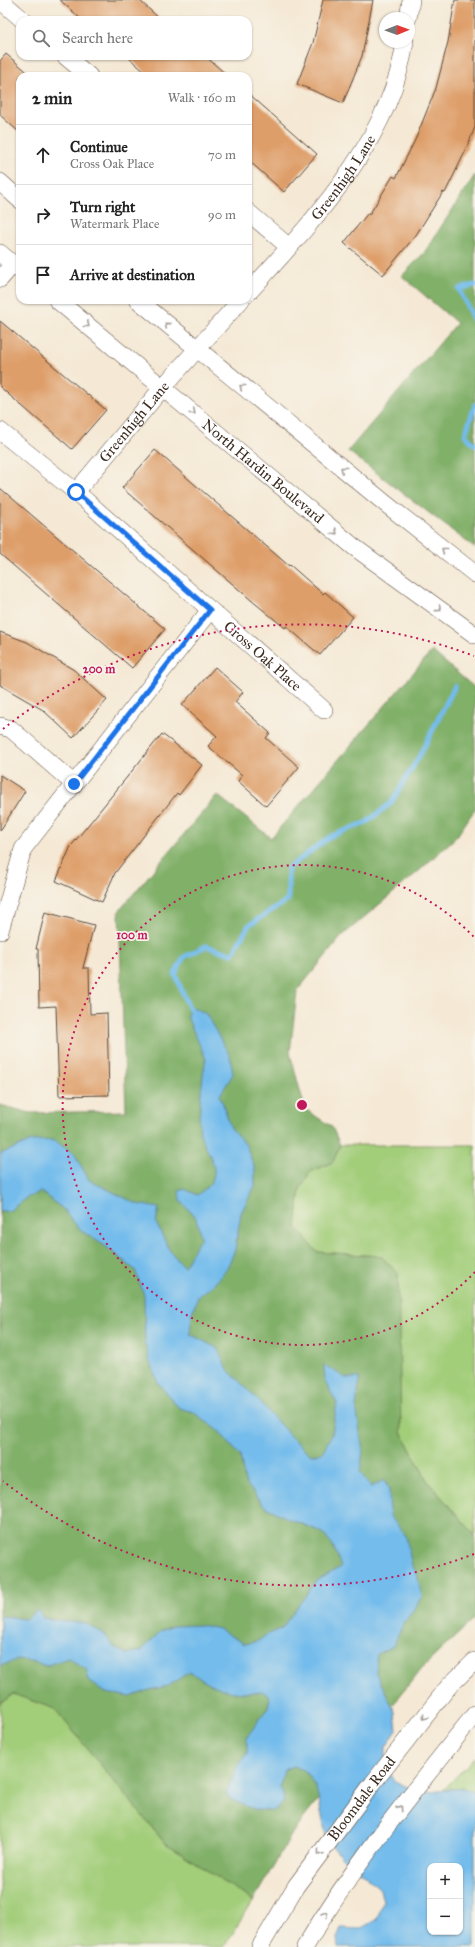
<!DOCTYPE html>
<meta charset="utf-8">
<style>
:root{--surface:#fff;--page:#f6f6f6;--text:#222;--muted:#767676;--line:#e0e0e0}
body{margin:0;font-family:"IM FELL Great Primer",serif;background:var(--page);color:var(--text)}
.controls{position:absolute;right:12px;bottom:12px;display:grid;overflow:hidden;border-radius:8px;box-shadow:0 1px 3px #0004}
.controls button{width:36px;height:36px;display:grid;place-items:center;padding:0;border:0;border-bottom:1px solid var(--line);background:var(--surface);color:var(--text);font:20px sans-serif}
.compass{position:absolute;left:379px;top:12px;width:36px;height:36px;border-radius:50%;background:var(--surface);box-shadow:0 1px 3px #0004;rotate:89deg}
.stop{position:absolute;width:12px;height:12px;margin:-9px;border:3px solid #1a73e8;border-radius:50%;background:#fff}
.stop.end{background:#1a73e8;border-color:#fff;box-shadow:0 1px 4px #0008}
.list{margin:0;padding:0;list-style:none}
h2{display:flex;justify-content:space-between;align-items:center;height:52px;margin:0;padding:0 16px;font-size:17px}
h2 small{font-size:13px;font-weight:400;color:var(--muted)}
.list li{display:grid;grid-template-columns:26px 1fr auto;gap:12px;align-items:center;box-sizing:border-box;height:60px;padding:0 16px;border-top:1px solid var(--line)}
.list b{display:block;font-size:15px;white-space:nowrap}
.list p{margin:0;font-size:13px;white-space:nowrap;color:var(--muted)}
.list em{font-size:13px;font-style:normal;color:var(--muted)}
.icon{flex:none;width:22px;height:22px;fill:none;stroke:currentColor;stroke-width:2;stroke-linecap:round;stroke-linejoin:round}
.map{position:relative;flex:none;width:475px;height:1947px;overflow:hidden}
.search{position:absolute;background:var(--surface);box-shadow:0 1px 3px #0004;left:16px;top:16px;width:236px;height:44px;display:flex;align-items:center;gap:10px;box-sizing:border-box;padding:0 14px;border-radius:12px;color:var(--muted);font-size:15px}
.panel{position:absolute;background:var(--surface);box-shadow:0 1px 3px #0004;left:16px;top:72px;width:236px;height:232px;border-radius:12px}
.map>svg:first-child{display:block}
.green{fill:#a2cd79;stroke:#6e7c4c}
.forest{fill:#81b069;stroke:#5e6d44}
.water{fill:#73bcec;stroke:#577385;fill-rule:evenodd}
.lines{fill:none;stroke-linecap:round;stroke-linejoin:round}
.stream{stroke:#73bcec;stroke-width:5}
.building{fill:#de9e69}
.minor-casing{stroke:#574739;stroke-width:18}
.minor{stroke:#fff;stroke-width:17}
.oneway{stroke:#a79f9a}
.route{stroke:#1a73e8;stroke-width:5}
.ring{fill:none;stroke:#c2185b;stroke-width:2;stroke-dasharray:2 4}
.labels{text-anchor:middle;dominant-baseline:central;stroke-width:3.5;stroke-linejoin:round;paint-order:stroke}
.street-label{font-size:15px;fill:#3b2a1e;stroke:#f7f3e8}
.centre{fill:#c2185b;stroke:#f7f3e8;stroke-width:2}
.ring-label{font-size:12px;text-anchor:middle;font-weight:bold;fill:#c2185b;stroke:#f7f3e8;stroke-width:3.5;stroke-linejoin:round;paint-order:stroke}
</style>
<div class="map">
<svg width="475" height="1947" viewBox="0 0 475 1947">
<rect width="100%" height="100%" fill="#f7f3e8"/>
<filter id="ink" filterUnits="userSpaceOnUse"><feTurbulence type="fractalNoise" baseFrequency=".025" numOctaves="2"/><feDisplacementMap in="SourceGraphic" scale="8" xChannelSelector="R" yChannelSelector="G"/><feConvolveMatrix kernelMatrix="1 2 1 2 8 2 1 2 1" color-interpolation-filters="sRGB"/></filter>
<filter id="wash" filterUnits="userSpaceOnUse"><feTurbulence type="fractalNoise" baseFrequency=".012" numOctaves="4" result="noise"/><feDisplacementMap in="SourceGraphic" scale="16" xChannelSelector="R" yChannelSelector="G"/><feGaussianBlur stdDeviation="0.9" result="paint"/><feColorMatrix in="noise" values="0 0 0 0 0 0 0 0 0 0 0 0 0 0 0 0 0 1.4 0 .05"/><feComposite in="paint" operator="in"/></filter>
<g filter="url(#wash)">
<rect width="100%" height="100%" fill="#f5e9d5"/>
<path class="green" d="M340 1145H475V1535L428 1482 401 1432 399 1367 381 1256 317 1252 296 1227 300 1189 310 1172 333 1162Z
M13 1694 55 1709 163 1841 253 1901 224 1947H0V1704Z
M475 1757V1793L464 1788 443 1790Z"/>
<path class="forest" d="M475 175V548L348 451 457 323 402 276 424 253Z
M432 651 475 688V809L457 836 419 871 342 936 297 991 290 1053 305 1109 332 1127 340 1145 333 1162 310 1172 300 1189 296 1227 317 1252 381 1256 398 1273 401 1432 428 1482 475 1535V1618L421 1669 293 1832 253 1901 163 1841 55 1709 13 1694 0 1704V1105L30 1113 126 1111 119 911 217 795 271 838Z"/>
<path class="water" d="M188 1005 206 1014 230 1056 233 1074 220 1095 231 1128 246 1145 255 1169V1186L241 1213 235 1250 226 1270 214 1284 198 1297 192 1313 190 1334 217 1348 228 1370 257 1399 293 1439 311 1455 322 1453 332 1434 337 1403 325 1382 324 1365 346 1378H360L356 1406 363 1452 360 1472 371 1487 384 1480 389 1489 390 1516 406 1536 412 1566 417 1573 422 1598 404 1623 393 1646 377 1654 376 1673 395 1712 397 1730 386 1747V1767L395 1781 420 1793 464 1788 475 1793V1947H338L337 1938 341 1928 360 1929 377 1919 383 1902 380 1889 363 1873 353 1869 327 1841 316 1787 304 1770 293 1766 284 1770 280 1787 283 1794 284 1802 273 1811C259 1812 236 1805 226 1794L235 1771 247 1753V1737L268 1707 270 1697 262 1691C230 1697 217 1687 189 1672L168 1686 149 1690 131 1697 106 1693 89 1681 86 1669 68 1658 46 1666 32 1661 16 1660 0 1666V1618L3 1616 25 1619 38 1610 43 1618 87 1624 105 1635 114 1647 125 1654 141 1651 160 1632 172 1626 201 1625 219 1629 245 1644 258 1641 266 1635 281 1629 317 1580 341 1567 334 1548 322 1532 289 1519 264 1506 245 1482 240 1456 218 1430 193 1412 179 1408 158 1383 149 1360 145 1341 144 1295 135 1270 105 1246 80 1230 63 1209 41 1192 26 1198 9 1211H0V1154L32 1141 52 1140 74 1153 89 1180 137 1204 159 1208 156 1223 170 1251 184 1267 201 1237 196 1218 180 1200 179 1191 185 1189 197 1195C221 1179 216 1168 205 1145 203 1142 201 1137 200 1134 198 1117 202 1075 206 1059L188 1019ZM430 1866H460V1932H430Z"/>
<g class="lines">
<path class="stream" d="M475 285 459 289 475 323
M475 405 465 435 475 445
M190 1010 175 974 184 957 206 946 232 954 249 925 288 900V868L331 836 367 822 391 803 420 755 455 686"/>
</g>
<g id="blocks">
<path class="building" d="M60 0H139L161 20H82Z
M323 0H373L362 56 343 103 297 84 313 43Z
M455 0H475V127L466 150 445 193 443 192 416 235 383 275 344 243 368 213 369 215 393 176 396 178 416 138 436 88 448 42Z
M6 54 32 76H20V133L0 115V61Z
M127 56H205L228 76H149Z
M248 93 317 154 284 192 248 160Z
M0 321 106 410 72 449 0 387Z
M155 450 289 566 290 565 323 594 325 592 353 617 320 655 286 626 285 628 251 600 122 488Z
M0 488 165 629 132 668 0 554Z
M0 632 27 642 74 670 107 700 73 738 43 710 0 685Z
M215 667 243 692 235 702 270 733 266 738 299 767 266 806 238 781 242 775 208 746 217 736 182 705Z
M162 734 202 765 179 795 177 793 115 873 102 902 56 881 71 846Z
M0 775 25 791 0 831Z
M45 912 94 925 83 968H89L90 1014 107 1013 109 1095 59 1096 56 1006 39 1007 38 949H36Z"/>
</g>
</g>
<g filter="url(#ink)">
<use href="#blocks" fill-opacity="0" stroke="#574739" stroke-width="1"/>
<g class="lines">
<g class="minor-casing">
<g id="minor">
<path d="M0 0 23 20"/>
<path d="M408 18 411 0"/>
<path d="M65 56 89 76"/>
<path d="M0 182 20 200"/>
<path d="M248 212 289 247"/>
<path d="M0 253 20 270"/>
<path d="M0 279 13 264"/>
<path id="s1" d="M248 293C312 222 391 140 405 42"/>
<path id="s2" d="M57 300 354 547 475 635"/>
<path d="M138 300 386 504 475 574"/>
<path id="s3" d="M0 431 76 492 324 710"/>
<path id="s4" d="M76 492 163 387 241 300"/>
<path d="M0 726 11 729 74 784"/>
<path d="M0 931 23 849 210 610"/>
<path id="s5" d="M260 1947 296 1886 373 1783 449 1686 475 1661"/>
<path d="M305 1947C354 1864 415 1789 475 1714"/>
</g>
</g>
<use href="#minor" class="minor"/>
</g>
<defs><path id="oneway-chevron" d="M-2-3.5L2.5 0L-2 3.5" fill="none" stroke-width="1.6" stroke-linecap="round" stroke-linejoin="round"/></defs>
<g class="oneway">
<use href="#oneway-chevron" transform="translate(87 325) rotate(39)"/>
<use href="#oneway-chevron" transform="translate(167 325) rotate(-140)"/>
<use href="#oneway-chevron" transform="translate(242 387) rotate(-141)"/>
<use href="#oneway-chevron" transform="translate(193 412) rotate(40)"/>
<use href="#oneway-chevron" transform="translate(343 469) rotate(-141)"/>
<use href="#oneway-chevron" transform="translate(335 532) rotate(40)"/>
<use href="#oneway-chevron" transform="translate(444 550) rotate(-142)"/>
<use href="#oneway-chevron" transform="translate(439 609) rotate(36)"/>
<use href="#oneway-chevron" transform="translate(425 1717) rotate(128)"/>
<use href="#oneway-chevron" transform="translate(400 1808) rotate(-54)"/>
<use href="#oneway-chevron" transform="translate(320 1853) rotate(127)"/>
<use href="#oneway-chevron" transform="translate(325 1914) rotate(-59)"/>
</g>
</g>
<g class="lines" filter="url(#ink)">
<path class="route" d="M74 784 210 610 76 492"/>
</g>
<g class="ring">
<path d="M475 1272A240 240 0 1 1 475 938"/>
<path d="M474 1554A481 481 0 0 1 3 1481M3 729A481 481 0 0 1 474 656"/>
</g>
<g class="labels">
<g class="street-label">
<text stroke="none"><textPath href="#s1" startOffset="150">Greenhigh Lane</textPath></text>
<text stroke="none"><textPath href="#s4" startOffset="91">Greenhigh Lane</textPath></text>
<text stroke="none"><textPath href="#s2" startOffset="268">North Hardin Boulevard</textPath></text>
<text stroke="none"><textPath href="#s3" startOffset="346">Cross Oak Place</textPath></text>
<text stroke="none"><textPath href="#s5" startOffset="180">Bloomdale Road</textPath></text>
</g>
</g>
<circle cx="302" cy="1105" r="6" class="centre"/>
<g class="ring-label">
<text x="99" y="673">200 m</text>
<text x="132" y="939">100 m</text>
</g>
</svg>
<div class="controls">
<button>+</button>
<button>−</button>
</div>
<svg class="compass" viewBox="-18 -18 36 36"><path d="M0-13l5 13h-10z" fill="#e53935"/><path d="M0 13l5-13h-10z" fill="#767676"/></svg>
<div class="stop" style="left:76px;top:492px"></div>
<div class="stop end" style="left:74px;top:784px"></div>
<div class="search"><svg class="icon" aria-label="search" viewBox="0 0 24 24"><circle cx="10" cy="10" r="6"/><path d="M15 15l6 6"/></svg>Search here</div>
<section class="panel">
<h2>2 min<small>Walk · 160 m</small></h2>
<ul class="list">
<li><svg class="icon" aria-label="ahead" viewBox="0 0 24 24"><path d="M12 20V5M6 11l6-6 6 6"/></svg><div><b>Continue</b><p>Cross Oak Place</p></div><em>70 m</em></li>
<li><svg class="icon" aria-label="right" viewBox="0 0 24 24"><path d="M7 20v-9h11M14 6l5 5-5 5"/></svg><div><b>Turn right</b><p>Watermark Place</p></div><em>90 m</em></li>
<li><svg class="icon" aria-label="arrive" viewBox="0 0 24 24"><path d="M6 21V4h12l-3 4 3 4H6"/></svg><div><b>Arrive at destination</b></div></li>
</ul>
</section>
</div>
